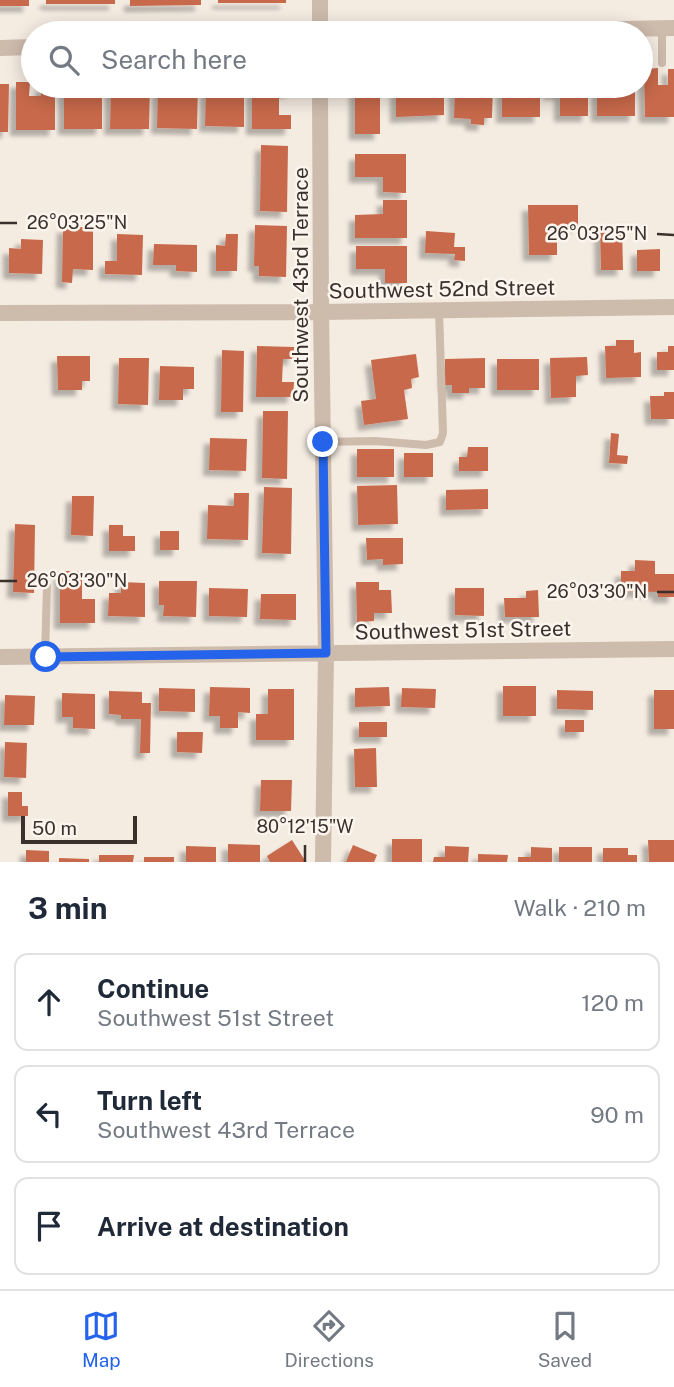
<!DOCTYPE html>
<meta charset="utf-8">
<style>
:root{--surface:#fff;--page:#f2f2f3;--text:#1f2937;--muted:#747a83;--line:#e0e1e3;--accent:#2563eb}
body{margin:0;font-family:"Public Sans",sans-serif;background:var(--page);color:var(--text)}
.scale{position:absolute;left:21px;bottom:18px;width:116px;box-sizing:border-box;padding-left:7px;border:4px solid #3b302b;border-top:0;font-size:19px;line-height:24px;white-space:nowrap;color:#3b302b;-webkit-text-stroke:5px #fbf5ee;paint-order:stroke}
.stop{position:absolute;width:21px;height:21px;margin:-16px;border:5px solid #2563eb;border-radius:50%;background:#fff}
.stop.end{background:#2563eb;border-color:#fff;box-shadow:0 2px 7px #0008}
.list{margin:0;padding:0;list-style:none}
h2{display:flex;justify-content:space-between;align-items:center;height:91px;margin:0;padding:0 28px;font-size:30px}
h2 small{font-size:23px;font-weight:400;color:var(--muted)}
.list li{display:grid;grid-template-columns:46px 1fr auto;gap:21px;align-items:center;box-sizing:border-box;height:98px;margin:0 14px 14px;padding:0 14px;border:2px solid var(--line);border-radius:14px}
.list b{display:block;font-size:26px;white-space:nowrap}
.list p{margin:0;font-size:23px;white-space:nowrap;color:var(--muted)}
.list em{font-size:23px;font-style:normal;color:var(--muted)}
.icon{flex:none;width:38px;height:38px;fill:none;stroke:currentColor;stroke-width:2;stroke-linecap:round;stroke-linejoin:round}
.map{position:relative;flex:none;width:674px;height:862px;overflow:hidden}
.search{position:absolute;background:var(--surface);box-shadow:0 4px 18px #0003;left:21px;right:21px;top:21px;height:77px;display:flex;align-items:center;gap:18px;box-sizing:border-box;padding:0 24px;border-radius:38px;color:var(--muted);font-size:26px}
.sheet{height:427px;background:var(--surface)}
nav{display:flex;justify-content:space-around;align-items:center;box-sizing:border-box;height:98px;border-top:2px solid var(--line);background:var(--surface);font-size:19px;color:var(--muted)}
nav a{display:grid;justify-items:center;gap:4px}
nav .on{color:var(--accent)}
.map>svg:first-child{display:block}
.building{fill:#c8694b;filter:url(#shadow)}
.lines{fill:none;stroke-linecap:round;stroke-linejoin:round}
.service{stroke:#cdbbac;stroke-width:8}
.minor{stroke:#cdbbac;stroke-width:16}
.route{stroke:#2563eb;stroke-width:9}
.ticks{fill:none;stroke:#3b302b;stroke-width:2.5}
.labels{text-anchor:middle;dominant-baseline:central;stroke-width:5;stroke-linejoin:round;paint-order:stroke}
.street-label{font-size:21px;fill:#3b302b;stroke:#fbf5ee}
.ticks-label{font-size:18px;text-anchor:middle;fill:#3b302b;stroke:#fbf5ee;stroke-width:5;stroke-linejoin:round;paint-order:stroke}
</style>
<div class="map">
<svg width="674" height="862" viewBox="0 0 674 862">
<defs>
<filter id="shadow"><feDropShadow dx="-6" dy="6" stdDeviation="2" flood-color="#0004"/></filter>
</defs>
<rect width="100%" height="100%" fill="#f4ebe1"/>
<path class="building" d="M0 0H29V6H0Z
M46 0H115V4H46Z
M130 0H201V5L130 6Z
M218 0H286V3H218Z
M658 68V85H668V69H674V117H645L644 69Z
M16 82H30L29 96H41V86H55V130H16Z
M0 84H9L8 132H0Z
M64 86H77V96H88V86H102V129H64Z
M111 86H150L149 129H110Z
M158 86H198L197 129 157 128Z
M206 86H244V127L205 126Z
M252 86H292V92H279V115H291V129H252Z
M355 86H380V134H355Z
M396 86H444V115L396 117Z
M455 86H493L492 118H484V125L471 124V119L454 118Z
M502 86H540V117H502Z
M549 86H588V116H560V94H549Z
M597 86H635V116H597Z
M261 145 288 146 287 212 260 211Z
M355 154H406V193L383 192V177H355Z
M383 200H407V238H355V215L383 214Z
M528 205H578V227L557 228V255H529Z
M255 225 287 226 286 277 259 276V266H254Z
M600 225H622L623 270H601Z
M63 227H93V270L73 269 72 283 62 282Z
M426 231 455 233 454 247H465V261L454 260 455 254 425 253Z
M117 234 143 235 142 275 105 274V261H117Z
M226 234H238L237 271H216V245L225 246Z
M21 239 43 240 42 274 9 273V248L21 249Z
M154 244 197 245V272L176 271V265H153Z
M356 246H407V283H385V269H356Z
M660 249V271H637V250Z
M616 340H634V353L641 352V377L606 378 605 346H616Z
M257 346 294 347V359H283L282 382H294L293 397H256Z
M668 346H674V370H657V352H668Z
M222 350 244 351 243 412H221Z
M416 354 419 377 411 379 412 388 404 390 408 419 364 425 361 401 376 399 371 360Z
M57 356H90V381H82V390H58Z
M587 357 588 375 576 376V397L551 398 550 358Z
M119 358H149L148 405 118 404Z
M485 358V388H469V393H452V385H445V359Z
M497 359H539V390H497Z
M160 366 194 367V389H183V400H159Z
M664 392H674V419H651L650 396H664Z
M263 411H288L287 479 262 478Z
M611 433 619 434 617 455 628 456 627 464 609 463Z
M210 438 247 439 246 471 209 470Z
M468 447H488V471H459V457H467Z
M357 449H394V477H357Z
M404 453H433V477H404Z
M397 485 398 524 358 525 357 486Z
M264 487 292 488 291 554 262 553Z
M488 489V509L446 510V490Z
M234 493H249L248 540 207 539 208 505 234 506Z
M72 496H94L93 536 71 535Z
M15 524 35 525 34 593 13 592Z
M109 525H123V536H135V551H109Z
M160 531H179V550H160Z
M366 538H403V564L383 565V559L367 560Z
M635 560 655 561V574H674V597H658V592L621 591V571H635Z
M60 571H82V599H95V623H60Z
M159 581H197L196 617 163 616 164 605H159Z
M121 582 145 583V617L108 616 109 593H121Z
M356 582H379V590H391L392 613H374V621L357 622Z
M209 588 248 589 247 617 209 616Z
M455 588H484V616L455 615Z
M538 590 539 617H505L504 598H526V591Z
M261 594H296V620L260 619Z
M503 686H536V716H503Z
M210 687 250 688V713L238 712V728H220V716H209Z
M389 687 390 706 355 707V688Z
M159 688 195 689V712L159 711Z
M402 688 436 689 435 708 401 707Z
M268 689H294V740H256V714H268Z
M557 690 593 691V710L557 709Z
M654 690H674V729H654Z
M109 691 142 692V703H151L150 753H140L141 719H121V715L109 714Z
M62 693 95 694V729L73 728V717H62Z
M5 695 35 696 34 725H4Z
M565 720H584V732H565Z
M359 722H387V737H359Z
M177 732H203L202 753 177 752Z
M5 742 27 743 26 778 4 777Z
M376 748 377 787H355L354 749Z
M261 780H292L291 811H260Z
M8 792H22V806H28V816H8Z
M392 839H422V862H392Z
M292 840 306 862H270L267 856Z
M648 840H674V862H649Z
M228 844 260 845V862H228Z
M353 845 377 855 374 862H346Z
M186 846 216 847V862H186Z
M445 846 469 847 468 862H433L434 857H445Z
M531 847 552 848V862H518V857H531Z
M559 847H592V862H559Z
M603 848H628V855H637V862H603Z
M26 850 49 851V862H26Z
M478 854 508 855 507 862H478Z
M99 855H134L133 862H99Z
M144 857H174V862H144Z
M59 858 89 859V862H59Z"/>
<g class="lines">
<path class="service" d="M662 63V28
M323 442 375 441 426 445 440 442 443 433 439 311
M45 657 47 586"/>
<path class="minor" d="M320 0V33
M426 33 674 28
M0 48 33 47
M320 86 321 312 326 653 323 862
M0 313 321 312 674 307
M0 657 674 649"/>
</g>
<g class="lines">
<path class="route" d="M46 657 326 653 323 442"/>
</g>
<path class="ticks" d="M0 223H17M657 234 674 235M0 581H17M657 592H674M305 862V845"/>
<g class="labels">
<g class="street-label">
<text transform="translate(300 285) rotate(-90)">Southwest 43rd Terrace</text>
<text transform="translate(442 289) rotate(-1)">Southwest 52nd Street</text>
<text transform="translate(463 630) rotate(-1)">Southwest 51st Street</text>
</g>
</g>
<g class="ticks-label">
<text x="77" y="229">26°03'25"N</text>
<text x="597" y="240">26°03'25"N</text>
<text x="77" y="587">26°03'30"N</text>
<text x="597" y="598">26°03'30"N</text>
<text x="305" y="833">80°12'15"W</text>
</g>
</svg>
<div class="scale">50 m</div>
<div class="stop" style="left:46px;top:657px"></div>
<div class="stop end" style="left:323px;top:442px"></div>
<div class="search"><svg class="icon" aria-label="search" viewBox="0 0 24 24"><circle cx="10" cy="10" r="6"/><path d="M15 15l6 6"/></svg>Search here</div>
</div>
<section class="sheet">
<h2>3 min<small>Walk · 210 m</small></h2>
<ul class="list">
<li><svg class="icon" aria-label="ahead" viewBox="0 0 24 24"><path d="M12 20V5M6 11l6-6 6 6"/></svg><div><b>Continue</b><p>Southwest 51st Street</p></div><em>120 m</em></li>
<li><svg class="icon" aria-label="left" viewBox="0 0 24 24"><path d="M17 20v-9H6M10 6l-5 5 5 5"/></svg><div><b>Turn left</b><p>Southwest 43rd Terrace</p></div><em>90 m</em></li>
<li><svg class="icon" aria-label="arrive" viewBox="0 0 24 24"><path d="M6 21V4h12l-3 4 3 4H6"/></svg><div><b>Arrive at destination</b></div></li>
</ul>
</section>
<nav>
<a class="on"><svg class="icon" aria-label="map" viewBox="0 0 24 24"><path d="M3 6l6-2 6 2 6-2v14l-6 2-6-2-6 2zM9 4v14M15 6v14"/></svg>Map</a>
<a><svg class="icon" aria-label="directions" viewBox="0 0 24 24"><path d="M12 3l9 9-9 9-9-9zM9 14v-3h6M13 9l2 2-2 2"/></svg>Directions</a>
<a><svg class="icon" aria-label="saved" viewBox="0 0 24 24"><path d="M7 4h10v16l-5-4-5 4z"/></svg>Saved</a>
</nav>
